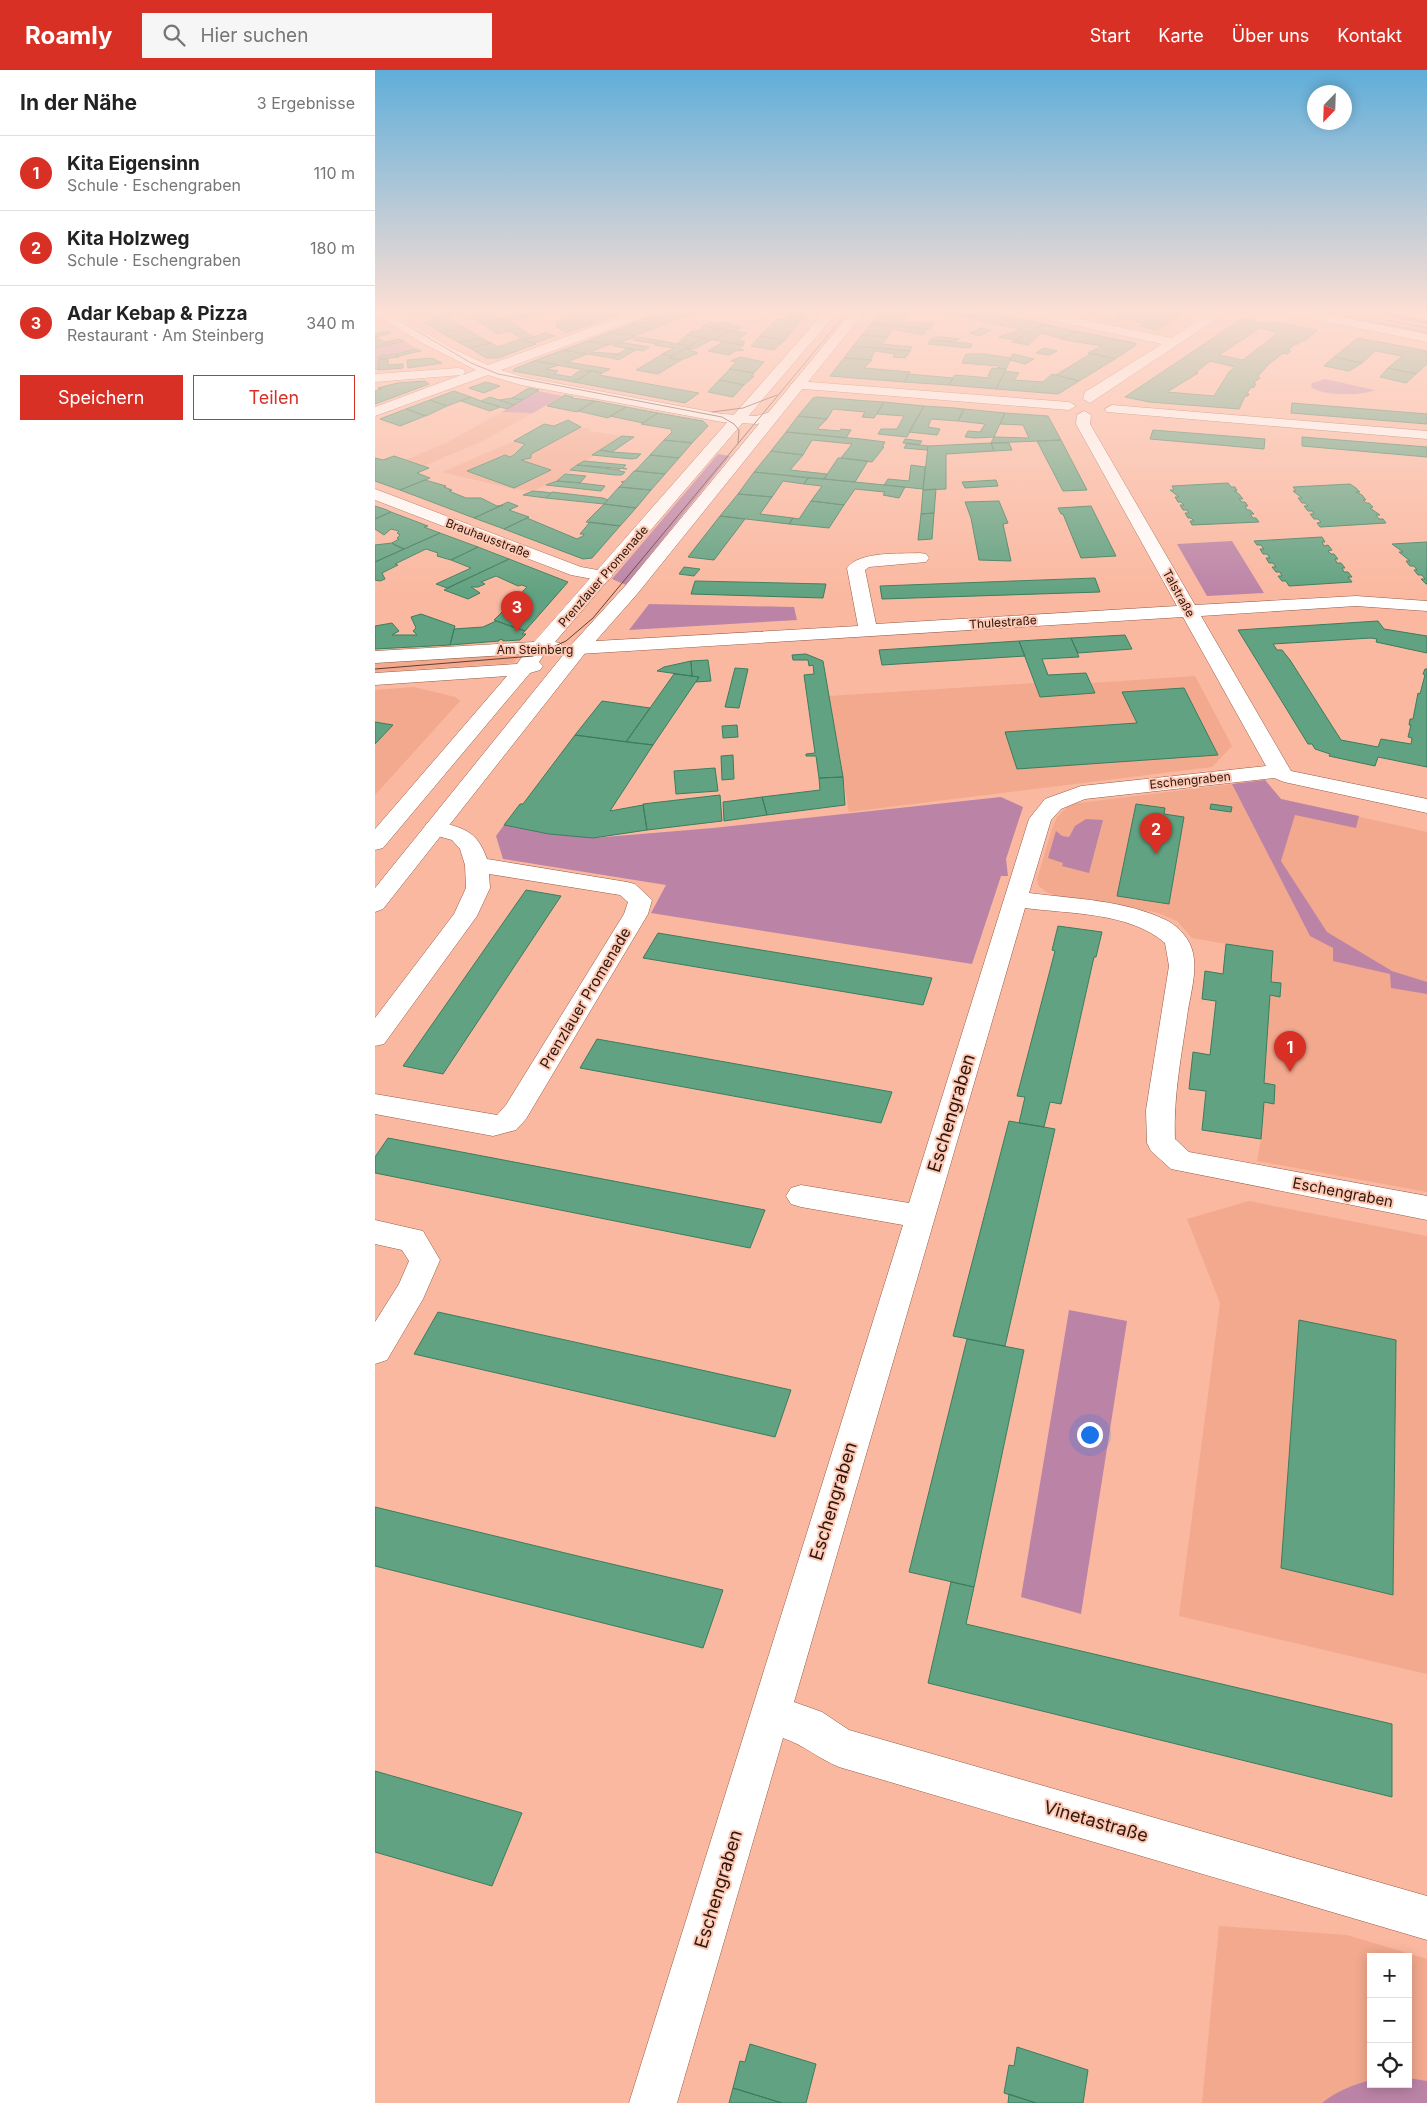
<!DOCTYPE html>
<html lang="de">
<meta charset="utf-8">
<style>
:root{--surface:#fff;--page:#f6f6f6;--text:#222;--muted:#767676;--line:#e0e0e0;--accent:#d93025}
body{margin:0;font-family:Inter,sans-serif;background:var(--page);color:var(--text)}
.controls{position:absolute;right:15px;bottom:15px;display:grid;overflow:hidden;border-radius:0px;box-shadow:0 2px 12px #0003}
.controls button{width:45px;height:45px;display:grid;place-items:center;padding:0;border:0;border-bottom:1px solid var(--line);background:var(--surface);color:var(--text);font:25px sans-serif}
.compass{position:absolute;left:932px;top:15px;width:45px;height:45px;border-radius:50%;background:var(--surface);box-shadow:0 2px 12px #0003;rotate:203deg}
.you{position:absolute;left:714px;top:1364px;width:18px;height:18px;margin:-12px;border:4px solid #fff;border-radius:50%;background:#1a73e8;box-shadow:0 0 0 8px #1a73e833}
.badge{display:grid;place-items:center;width:32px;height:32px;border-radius:50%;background:var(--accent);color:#fff;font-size:16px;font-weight:700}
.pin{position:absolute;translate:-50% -41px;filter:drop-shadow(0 1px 2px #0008)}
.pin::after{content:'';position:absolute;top:26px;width:18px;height:15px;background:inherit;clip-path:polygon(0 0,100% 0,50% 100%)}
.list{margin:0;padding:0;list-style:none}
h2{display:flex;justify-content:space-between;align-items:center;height:65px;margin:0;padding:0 20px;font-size:21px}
h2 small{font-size:16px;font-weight:400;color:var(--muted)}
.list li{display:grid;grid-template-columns:32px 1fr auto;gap:15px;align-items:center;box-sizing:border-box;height:75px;padding:0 20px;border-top:1px solid var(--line)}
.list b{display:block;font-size:19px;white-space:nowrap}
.list p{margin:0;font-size:16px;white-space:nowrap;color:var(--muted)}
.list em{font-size:16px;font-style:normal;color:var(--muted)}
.actions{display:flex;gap:10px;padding:15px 20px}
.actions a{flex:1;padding:11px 0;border:1px solid var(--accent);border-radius:0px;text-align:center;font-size:18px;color:var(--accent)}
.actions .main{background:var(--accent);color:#fff}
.icon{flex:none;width:28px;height:28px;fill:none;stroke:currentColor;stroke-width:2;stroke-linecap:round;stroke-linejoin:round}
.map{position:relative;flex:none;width:1052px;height:2033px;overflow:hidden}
header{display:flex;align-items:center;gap:30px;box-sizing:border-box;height:70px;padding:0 25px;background:var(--accent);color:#fff}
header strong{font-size:24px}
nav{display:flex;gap:28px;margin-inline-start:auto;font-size:18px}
.search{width:350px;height:45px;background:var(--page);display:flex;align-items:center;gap:12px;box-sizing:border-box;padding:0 18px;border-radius:0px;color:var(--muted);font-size:19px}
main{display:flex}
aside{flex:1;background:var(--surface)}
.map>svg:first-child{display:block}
.built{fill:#f2a98e;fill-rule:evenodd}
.green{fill:#bb84a7}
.building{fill:#60a281;stroke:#3b7d5e;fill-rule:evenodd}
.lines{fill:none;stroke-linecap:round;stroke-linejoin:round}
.minor-casing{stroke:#965b46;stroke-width:1}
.major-casing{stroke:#965b46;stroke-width:1}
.minor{fill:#fff;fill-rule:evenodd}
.major{fill:#fff;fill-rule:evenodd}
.tram{stroke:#603f32;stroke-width:1}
.labels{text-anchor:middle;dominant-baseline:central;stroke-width:4;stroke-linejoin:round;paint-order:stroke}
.far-street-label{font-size:12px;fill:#2e170e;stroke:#fec9b5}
.street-label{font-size:15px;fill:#2e170e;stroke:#fec9b5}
.near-street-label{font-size:18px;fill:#2e170e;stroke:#fec9b5}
</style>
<header>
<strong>Roamly</strong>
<div class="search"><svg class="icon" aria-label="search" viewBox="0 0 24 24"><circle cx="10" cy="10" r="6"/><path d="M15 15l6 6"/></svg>Hier suchen</div>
<nav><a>Start</a><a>Karte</a><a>Über uns</a><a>Kontakt</a></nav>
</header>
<main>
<aside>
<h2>In der Nähe<small>3 Ergebnisse</small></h2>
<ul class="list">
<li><span class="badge">1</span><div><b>Kita Eigensinn</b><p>Schule · Eschengraben</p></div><em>110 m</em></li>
<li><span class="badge">2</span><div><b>Kita Holzweg</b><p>Schule · Eschengraben</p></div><em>180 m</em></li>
<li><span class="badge">3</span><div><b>Adar Kebap &amp; Pizza</b><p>Restaurant · Am Steinberg</p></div><em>340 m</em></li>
</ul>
<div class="actions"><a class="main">Speichern</a><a>Teilen</a></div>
</aside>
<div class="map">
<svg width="1052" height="2033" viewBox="0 0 1052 2033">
<rect width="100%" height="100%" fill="#fab8a0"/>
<path class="built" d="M675 240H827L790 264Z
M127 342 158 343 110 370 49 396 54 398 12 415 0 403 73 372Z
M193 350 206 357 216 359 213 361 247 366 182 411 158 421 138 419 67 402 139 371 169 354 179 356Z
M150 579 138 593 0 602V589Z
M820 606 857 676 837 697 474 742 454 626 660 613 665 627 720 623 716 613Z
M39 617 80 627 85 631 0 725V620Z
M890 710 906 729 1052 762V1122L882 1091 886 1069 827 1060 831 1022 814 1019 818 982 835 984 841 932 827 929 830 901 848 903 851 874 817 868 802 851 780 842 683 827 671 822 663 815 662 809 677 759 682 747 695 734Z
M874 1131 1052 1166V1604L804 1546 845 1233 812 1149Z
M844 1856 972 1865 1052 1889V2033H827ZM996 1887H1033V2014H996Z"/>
<path class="green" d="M925 240H943L1052 261V265Z
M975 240H1005L1052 249V254Z
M29 271 42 279 4 286 3 300H0V278Z
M950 309 1000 320C988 326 947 326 936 317L937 313Z
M163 321 187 326 158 343 127 342Z
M343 384 355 386 251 515 237 509Z
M857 471 889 523 832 526 802 474Z
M274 534 419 537 422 550 254 560Z
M890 710 906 729 984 746 981 758 920 745 906 791 952 862 1017 901 1052 912V924L1016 918 1015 904 958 891V878L935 866 857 714Z
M626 727 648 737 631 789 633 806H626L597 894 276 843 291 815 128 789 121 766 129 755 174 764 218 768 338 758Z
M711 749 728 750 714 803 687 796 688 793 673 788 681 761 687 766 694 767 700 756Z
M694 1240 752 1251 706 1544 646 1527Z
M1033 2008 1052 2011V2033H947C962 2021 977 2015 996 2010V2014H1033Z"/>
<path class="building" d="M43 240H67L39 247 31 243Z
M159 240 164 244 125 253 121 250Z
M219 240H240L245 243 217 254 204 245Z
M294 240H327L298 251 274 247Z
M409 240H436L426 251 411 248 417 242 408 241Z
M507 240H534L530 246 504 243Z
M571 240H603L609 241 595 248 567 242Z
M752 240H813L781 260 765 256 770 253 740 247Z
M81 241 86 243 61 249 55 247Z
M116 241 121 244 116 245 123 249 107 253 94 246Z
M609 241 613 242 639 248 625 255 595 248Z
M202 243 217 254 191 263 181 256 184 255 181 252 198 249 192 245Z
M504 243 530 246 526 253H559L555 259 496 254Z
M70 247 88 257 67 263 49 252Z
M274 247 298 251 278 259 254 255Z
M639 248 669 254 639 270 624 267 646 259 625 255Z
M402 249 426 251 410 270 385 266Z
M871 249 890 253 893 251 942 260 931 270 923 272 924 274H920L913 280 916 281 912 284 908 283 895 293 883 306 885 308 878 313 881 314 878 318 876 317 872 323 874 324 873 326H870L864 339 774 332 750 327 853 258 865 250ZM885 258 903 263 868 290 844 285ZM835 291 860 297 854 302 839 326 792 322 823 303 821 302Z
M121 250 125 253 135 261 122 264 107 253Z
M135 251 145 258 134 260 125 253Z
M347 251 356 253 353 255 367 257 361 262 328 256 335 252 344 254Z
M496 254 552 259 548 265 518 259 513 267 487 265Z
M669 254 700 261 686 268 666 263 653 275 637 272Z
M254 255 278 259 259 266 235 262Z
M327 256 343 259 328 268 312 265 319 262H315L325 260Z
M88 257 106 268 85 273 67 263Z
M145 258 149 261 159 267 148 270 134 260Z
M606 258 616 260 605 266 595 263Z
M343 259 355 261 339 270 327 268Z
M12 261 16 263 1 267 10 272 24 269 29 271 0 278V264Z
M355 261 372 263 363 270 370 272 366 275 339 270Z
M700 261 760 273 761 275 740 289 713 283 727 276 685 269Z
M235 262 259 266 261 267 235 275 212 271Z
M170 263 180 266 159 273 148 270Z
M312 265 328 268 315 276 302 274Z
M487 265 513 267 507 274 537 277 535 281 478 276Z
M385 266 410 270 399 280 376 276Z
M264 267 286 271 281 274 259 270Z
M561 267H565L584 269 577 272 555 270Z
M106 268 116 273 95 278 85 273Z
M327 268 336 270 319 279 311 278Z
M983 268 1052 281V294L1041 304 1013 298 1027 286 1011 283 1000 281 987 293 959 287Z
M146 269 161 274 123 288H111L95 278 116 273 122 277Z
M555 270 591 273 597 274 595 278 553 274Z
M212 271 233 275 215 282 244 284 237 288 188 280Z
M286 271 302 274 315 276 297 286 287 284 299 278 280 275Z
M244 272 274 277 268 281 238 276Z
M348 272 369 275 363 279 369 280 360 281 354 285 333 281Z
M478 276 535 281 530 288 518 287 520 284 500 281 495 290 469 288Z
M253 278 261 280 243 290 237 288Z
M311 278 323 283 306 290 294 288Z
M669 278 682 281 674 285 661 283Z
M42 279 46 281 23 286 20 284Z
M188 280 212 284 192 292 235 299 227 303 159 291Z
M717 283 740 289 704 311 681 305Z
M20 284 24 287 4 289V286Z
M288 284 297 286 294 288 306 290 283 304 261 300Z
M591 284H609L636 288 631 299 623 298 624 296 587 293Z
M638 284 659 289 650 294 635 290Z
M365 287 389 292 379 303 354 299 361 292 356 291Z
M959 287 987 293 974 301 949 296Z
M57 288 67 293 33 298 32 290Z
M469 288 497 290 489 298 535 302 529 312 455 306Z
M4 289H13V295L28 294V298L3 300Z
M159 291 184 295 171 299 183 301 179 304 196 307 204 301H217L199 312 138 301 139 299Z
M617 298 631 299 621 319 574 315 580 305 615 308 616 306H613Z
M1013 298 1041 304 1031 313 1005 307Z
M355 299 379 303 376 306H379L369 315 344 310Z
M217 301 227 303 224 305 324 323 310 333 199 312Z
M630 301 644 303 639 310 668 312 677 304 704 311 683 324 621 319Z
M533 304 578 308 574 315 529 312Z
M344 310 369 315 358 327 333 322Z
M50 311 54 314 0 334V321L6 319 3 318 23 313Z
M111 312 125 316 109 323 94 318Z
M154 318 164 320 147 330 137 328Z
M79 321 96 327 72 336 55 330Z
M190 325 198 327 196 328 220 331 202 342 172 336Z
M96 327 106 331 125 337 115 341 86 331Z
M115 327 139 335 132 339 106 331Z
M442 327 493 331 509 332 499 348 487 347 490 342 458 339 452 349 423 346 438 328Z
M137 328 147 330 139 335 124 330Z
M55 330 72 336 51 346 31 339Z
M220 331 251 337 233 348 203 341Z
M509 332 549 336 532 367 503 364 506 359H522L529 346 502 344Z
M917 333 1052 344V354L916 343Z
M549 336 580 338 589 339 583 351 556 349 553 357 565 359 562 365 534 362Z
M251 337 283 343 268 353 235 346Z
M31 339 50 346 25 356 5 349Z
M589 339 630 343 619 367 600 368 590 367 593 361 605 362 610 354 583 351Z
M283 343 328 351 333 356 317 373 289 370 297 362 296 359 266 354Z
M630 343 673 346 686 370 616 373 619 367 654 368 648 355 625 354Z
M423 346 452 349 442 359 464 361 466 359 476 360 471 368 411 362Z
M193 350 206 357 156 384V388L146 390 176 400 139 418 92 401 130 385 135 387 139 385 150 374 139 371 169 354 179 356Z
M778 360 890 369 889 379 775 369Z
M411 362 486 369 510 372 507 377H509L497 392 466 388 477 374 437 370 428 385 396 381Z
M247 366 259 367 237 382 225 380Z
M927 367 1052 377V387L927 376Z
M530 369 547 371 544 375 528 373Z
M289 370 317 373 304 388 275 385Z
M686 370 712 420 688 421 662 371Z
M532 373 553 376 552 380 529 378Z
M616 373 619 381 571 384V419L548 420 553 376Z
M616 373H634L637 380 619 381Z
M225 380 237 382 266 384 262 388 257 389 217 385Z
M396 381 428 385 415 400 452 404 449 409 379 402Z
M275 385 304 388 290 404 260 401Z
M19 386 54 398 42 403 55 408 25 420 0 411V388L8 390Z
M463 388H466L493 391 480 412 449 409Z
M209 391 251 395 248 398 252 399 202 395Z
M202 395 245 400 244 401 250 402 247 405H240L195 400Z
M536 395 550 397 548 419 509 415 513 409 534 411Z
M259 401H260L290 404 276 420 244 417 249 412H246L250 411Z
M379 402 433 408 429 414 408 411 397 427 363 424Z
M190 404 211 406 205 413 182 411Z
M433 408 449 409 530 417 524 428 508 425 510 422 480 419 469 435 436 431 447 416 429 414Z
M50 410 71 416 69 417 77 420 74 421 91 428H106L122 436 128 435 99 448 25 420Z
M621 410 623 416 590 418 587 412Z
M182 411 205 413 230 416 226 421 171 415Z
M853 413 856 417H860L862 421H859L864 424 868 429H864L867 432H870L873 436H870L872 440H875L879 444H875L878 448H881L884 452 817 455 815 451H819L816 448H813L810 443H814L812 440H808L805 435H809L806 432H803L800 427H804L795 420H799L797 416Z
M975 414 981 418 985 422H981L987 425 991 430H988L991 433H994L998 437 995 438 1005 445H1001L1004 449H1008L1011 453 945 457 942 453 946 452 943 449H939L935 444H939L937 441H933L929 436H933L930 433H927L923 428H927L918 421H921L918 417Z
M244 417 276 420 261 438 229 434Z
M561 419 559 443 546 444 548 420Z
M158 421 169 422 176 423 171 428 148 425Z
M177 422 228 428 233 430 229 434 171 428Z
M363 424 397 427 385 444 418 448 414 454 345 446Z
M436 431 469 435 454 458 414 454 418 448 424 449Z
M624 431 633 453 628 454 636 491 604 490 596 448 590 432Z
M133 432 143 436 134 440 154 447 129 459 99 448Z
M229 434 261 438 245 456 211 452Z
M0 436 12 440 16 442 0 449Z
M716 436 741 486 706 488 688 444H686L683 438Z
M16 442 53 456 49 457 65 463 29 479 19 475 17 473 24 469 22 468 25 465 22 463 24 461 16 459 9 465 0 459V449Z
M559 443 557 469 543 470 546 444Z
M345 446 370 449 339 490 313 487Z
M152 448 202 469 208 466 209 464H205L215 452 245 456 217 488 208 489 129 459Z
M65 463 103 477 76 490 62 486 63 483 51 479 20 494 23 495 7 503 10 509 5 511 0 510V492Z
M947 467 950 472H947L949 476 953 475 957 480 953 481 956 484H959L963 489H960L962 493H966L970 498H967L969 502H973L977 507H973L977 512 914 516 911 511H907L903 506H907L905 502H901L897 497H901L898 493H894L891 488H895L892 484H888L885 479H889L886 475H882L879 471Z
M1052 472V514H1051L1046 509H1050L1047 505H1043L1039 500H1042L1039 496H1035L1031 491H1035L1024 482H1028L1017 474Z
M17 473 29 479 0 492V475Z
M103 477 134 489 72 518 61 514 96 498 76 490Z
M134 489 193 512 150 561 119 550 152 517 147 515 143 516 121 506 106 512 110 514 103 517H96L105 523 93 529 69 520Z
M309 497 325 499 319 506 304 504Z
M720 508 725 522 507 529 505 516Z
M320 511 451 514 448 528 316 524Z
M46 544 80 556 75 575 0 579V556L17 553 24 561 17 565H42L38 561 41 558 36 547Z
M121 551 150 561 147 564H151L145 570 128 571 127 569 124 570V571L75 575 79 559 108 557Z
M1003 551 1009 559 1052 566V583L1001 572 1002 569 996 568 898 574 902 580H907L915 590 966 670 1003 677 1006 669 1036 674 1037 668 1033 667 1036 655H1034L1035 649H1038L1043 623 1045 624 1050 605 1048 604 1050 599H1052V697L1003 687 1000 696 954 686 955 684 940 679 937 674H933L863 560Z
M750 565 757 579 703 583 696 568Z
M696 568 704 587 667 589 673 605 711 603 720 623 665 627 644 571Z
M644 571 650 586 507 595 504 580Z
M431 584 448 591 468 707 444 708 441 686H431V684L440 683 429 605 439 604 438 595 434 596 433 590H418L417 585Z
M333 590 336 611 321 612 324 607 317 606 316 591Z
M316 591 317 606 282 601 289 597Z
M360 598 373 599 364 638 350 637Z
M299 604 324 607 278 675 251 672Z
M809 618 843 685 642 699 630 662 762 653 747 622Z
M227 631 275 638 251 672 200 665Z
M0 652 18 655 0 674Z
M362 655 363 667 348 668 347 656Z
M200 665 278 675 235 741 268 735 272 760 218 768 174 764 129 755 145 734H148Z
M358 685 359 709 347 710 346 686Z
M340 698 343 721 301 724 299 701Z
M468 707 470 735 392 745 387 727 445 720 444 708Z
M345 725 347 751 272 760 268 734Z
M387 727 392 745 349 751 348 732Z
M761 734 790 738 789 744 809 747 794 834 742 826Z
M836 734 857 737 856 742 835 739Z
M151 820 186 826 68 1004 28 996Z
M683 856 727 862 721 887H719L686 1034 675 1032 669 1057 644 1053 650 1027 642 1026 680 881 677 880Z
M283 863 331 871 557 908 548 935 268 888Z
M851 874 898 881 896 912 906 913 905 927 895 925 889 1013 900 1015 899 1034 889 1032 886 1069 827 1060 831 1021 814 1019 818 982 835 985 841 931 827 929 830 901 848 904Z
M222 969 367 995 517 1022 506 1053 205 998Z
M634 1051 680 1059 630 1276 578 1266Z
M13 1068 118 1088 390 1140 375 1178 0 1103V1087Z
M63 1242 295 1293 416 1320 400 1367 39 1284Z
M924 1250 1021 1270 1018 1525 906 1498Z
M592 1269 649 1280 599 1517 534 1502Z
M0 1437 211 1488 348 1520 328 1578 0 1496Z
M576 1512 599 1517 591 1554 1017 1654V1727L553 1613Z
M0 1701 147 1743 117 1816 0 1782Z
M375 1974 441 1994 431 2033H407L358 2018 365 1991 370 1992Z
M642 1977 713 2000 708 2033H661L629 2023 634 1995 639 1996Z
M358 2018 407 2033H354Z
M634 2024 661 2033H633Z"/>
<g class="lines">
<g class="minor-casing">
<path id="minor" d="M0 240H11L76 278 113 295 264 240H281L279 243 126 300 148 307 347 344 381 346 396 342 403 346 401 349 382 354 347 352 146 315 113 305 0 346V337L86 305 0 312V304L83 298 88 299 90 302 88 305 101 300 49 274 0 244Z
M641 240H664L796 268 840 240H855L715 333 708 329 710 322 787 274 647 244Z
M422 311 694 332 701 336 694 340 417 318 415 315Z
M737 335 1052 361V369L732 342 730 339Z
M709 341 716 345 715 354 820 535 981 526 1052 531V541L981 536 826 546 916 701 1052 729V743L909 712 899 708 710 729 686 739 676 750 654 823C700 829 751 830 793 851 805 858 815 869 818 883 822 902 816 922 813 940 807 983 798 1026 800 1069L814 1082 1052 1126V1150L796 1099 776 1081 772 1073 771 1040 794 896 790 873C754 842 695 844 650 838L419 1632 447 1642 474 1660 1052 1826V1870L464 1697C444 1689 429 1675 408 1668L302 2033H254L528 1155 426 1137 416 1134 411 1126 416 1118 426 1115 534 1133 654 749 670 729 706 716 891 696 808 547 204 584 197 582 194 578 197 574 204 572 483 556 472 498C484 481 525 484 545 483L551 484 554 488 551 492 494 497 490 500 501 554 802 536 701 354 702 345Z
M0 419 206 497 234 502 237 506 234 510 228 511 196 505 0 430Z
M60 751C88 758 102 760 112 789L252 812 260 814 277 830 273 844 151 1049 141 1060 118 1066 0 1044V1024L122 1045 131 1035 249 844 253 832 245 825 114 804 115 818 102 846 9 974 0 976V948L79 844 91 818 90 795 85 779 77 770 52 763 49 758 52 753Z
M0 1150 48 1161 65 1190 48 1229 12 1290 0 1294V1252L24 1214 34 1191 27 1180 0 1174Z"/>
</g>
<g class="major-casing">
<path id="major" d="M451 240H464L180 572 185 573 188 577 185 581 170 583 164 592 168 596 165 600 155 603 8 778 0 780V759L132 606 0 615V603L142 594 149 584 0 593V581L159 572Z
M478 240H491L263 523 211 582 8 839 0 842V818L197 574 251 515Z
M907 240H931L1052 264V272L913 244Z
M1013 240 1052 242V250L1015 243Z"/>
</g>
<use href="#minor" class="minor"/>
<use href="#major" class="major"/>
<path class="tram" d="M7 240 96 293 123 304 347 347 359 354 364 360 363 373
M959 240 1052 258
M337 342 368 338 402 325
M0 599 158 586 191 571 218 548 474 240"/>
</g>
<linearGradient id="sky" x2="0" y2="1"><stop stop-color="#5faeda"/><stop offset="0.46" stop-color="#fddfd4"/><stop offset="1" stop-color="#fddfd4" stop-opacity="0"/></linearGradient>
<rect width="1052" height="525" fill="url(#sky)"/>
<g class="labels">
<g class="far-street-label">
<text transform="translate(113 468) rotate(21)">Brauhausstraße</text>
<text transform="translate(228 506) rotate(-49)">Prenzlauer Promenade</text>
<text transform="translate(804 523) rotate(61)">Talstraße</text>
<text transform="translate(628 552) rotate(-4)">Thulestraße</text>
<text x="160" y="579">Am Steinberg</text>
<text transform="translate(815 710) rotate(-6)">Eschengraben</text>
</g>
<g class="street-label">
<text transform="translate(210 928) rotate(-59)">Prenzlauer Promenade</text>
<text transform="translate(968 1122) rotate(11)">Eschengraben</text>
</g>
<g class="near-street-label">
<text transform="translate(576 1043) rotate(-73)">Eschengraben</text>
<text transform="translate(458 1431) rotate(-73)">Eschengraben</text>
<text transform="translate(721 1751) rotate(16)">Vinetastraße</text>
<text transform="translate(343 1819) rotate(-73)">Eschengraben</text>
</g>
</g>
</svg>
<div class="controls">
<button>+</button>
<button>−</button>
<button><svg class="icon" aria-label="locate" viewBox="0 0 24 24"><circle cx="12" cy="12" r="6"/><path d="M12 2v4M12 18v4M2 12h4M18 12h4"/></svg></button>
</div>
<svg class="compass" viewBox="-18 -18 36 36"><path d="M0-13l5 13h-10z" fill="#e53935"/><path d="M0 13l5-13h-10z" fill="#767676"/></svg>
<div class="you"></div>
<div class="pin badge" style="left:915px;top:1002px">1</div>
<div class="pin badge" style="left:781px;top:784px">2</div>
<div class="pin badge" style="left:142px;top:562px">3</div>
</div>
</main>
